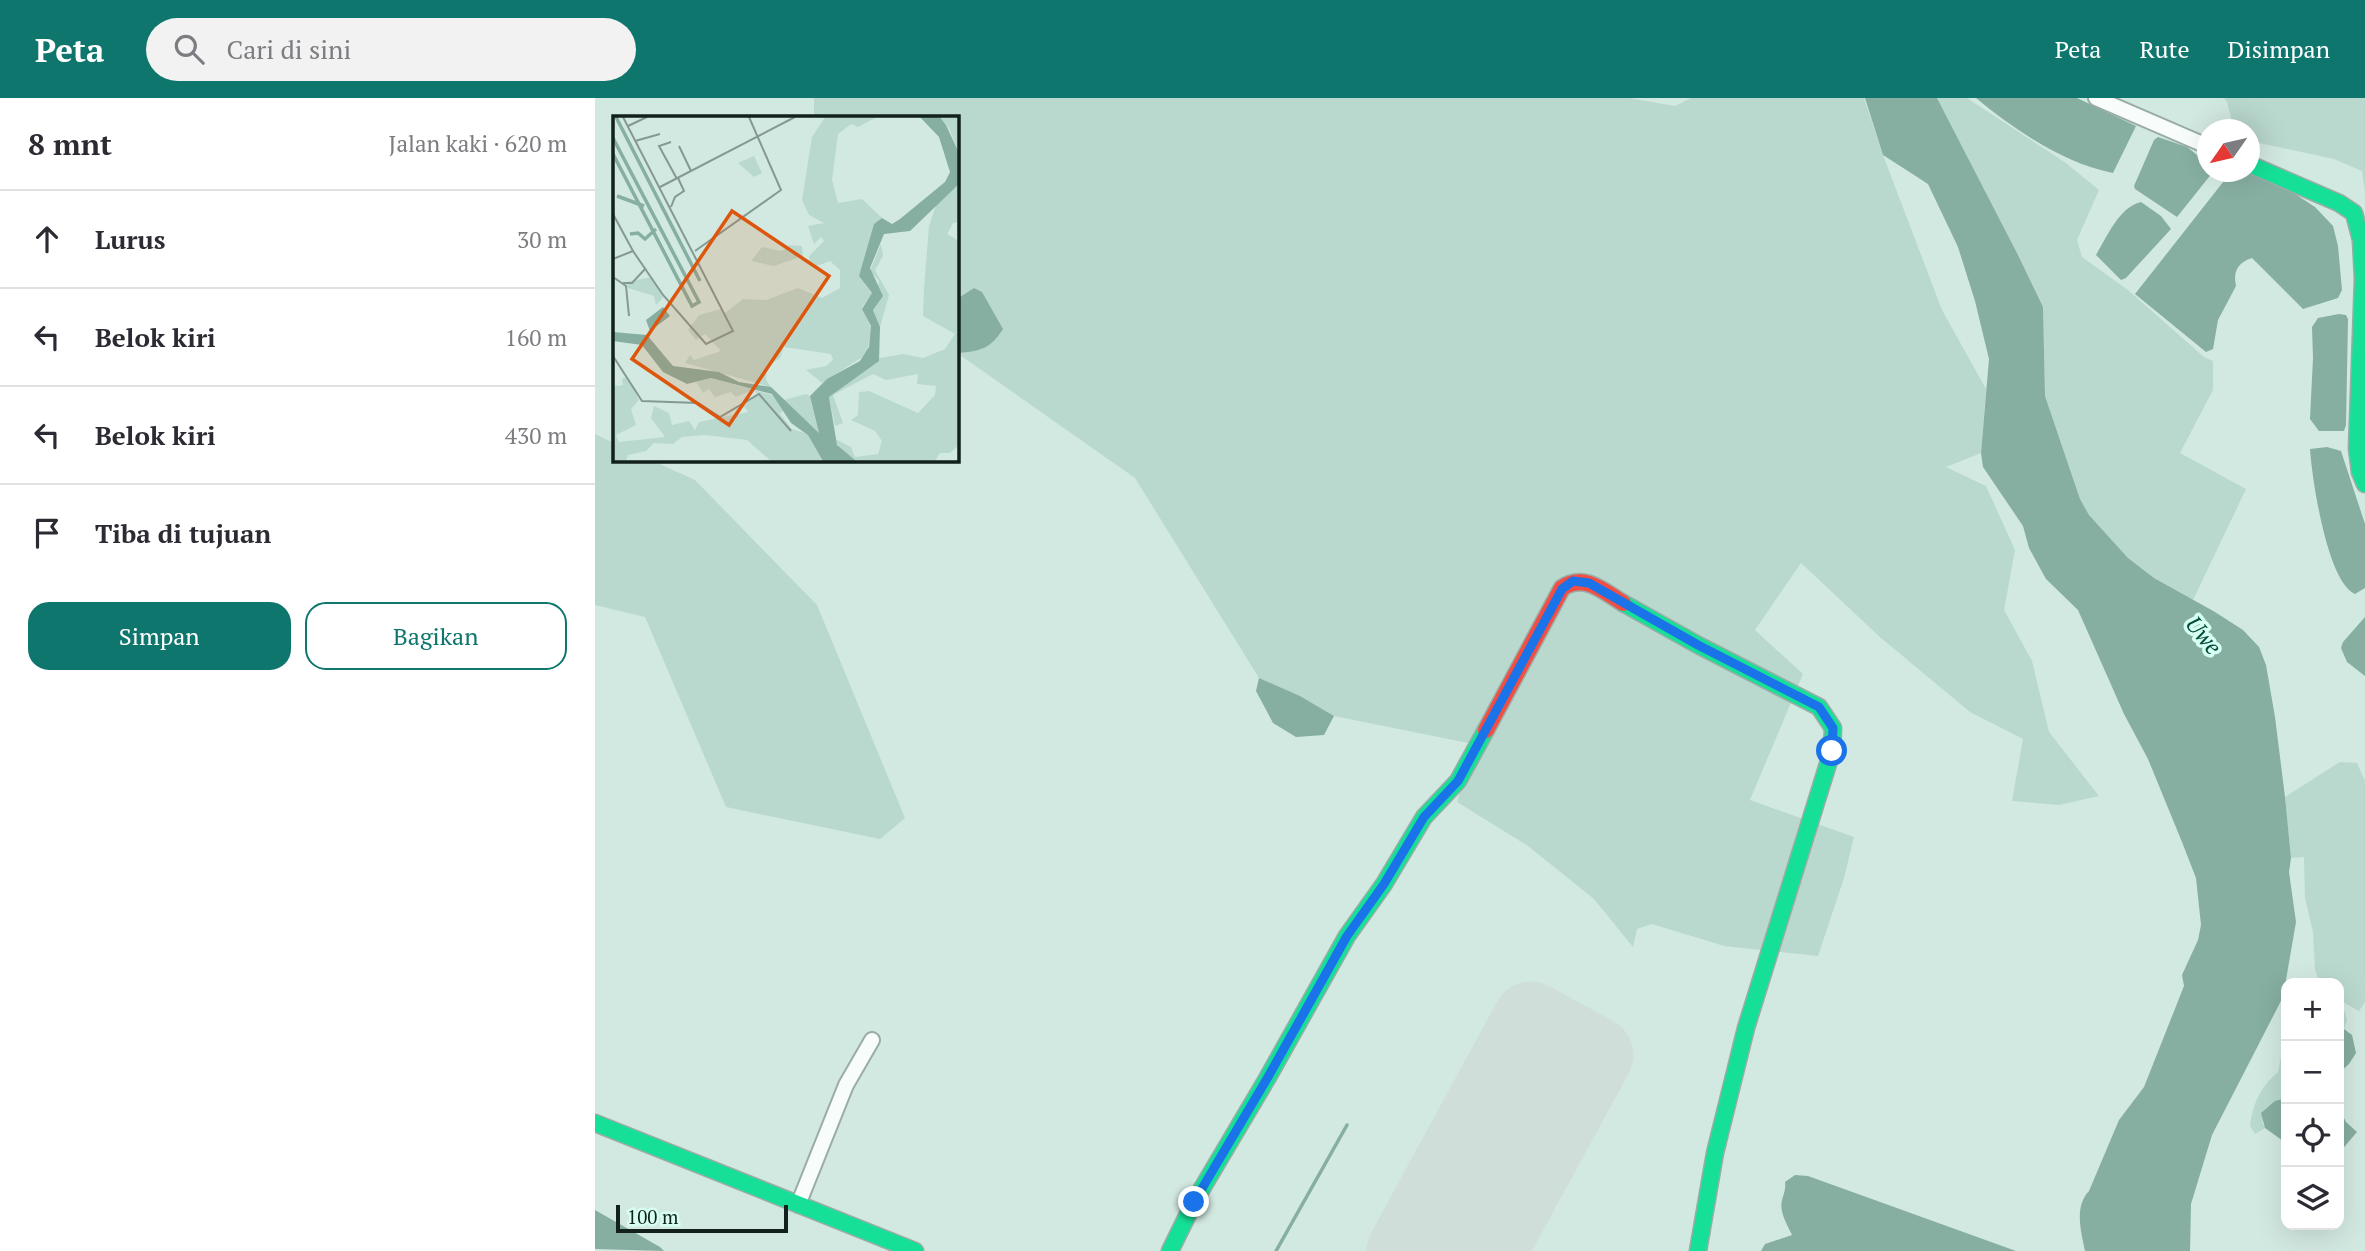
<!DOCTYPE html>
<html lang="id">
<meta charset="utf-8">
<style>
:root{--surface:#fff;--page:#f2f2f3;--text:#2b2b33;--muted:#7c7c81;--line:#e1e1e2;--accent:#0f766e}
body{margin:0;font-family:"PT Serif",serif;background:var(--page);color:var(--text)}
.controls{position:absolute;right:21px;bottom:21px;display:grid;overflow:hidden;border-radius:14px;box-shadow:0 7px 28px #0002}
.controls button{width:63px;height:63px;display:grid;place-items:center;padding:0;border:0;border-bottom:2px solid var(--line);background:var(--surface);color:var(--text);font:35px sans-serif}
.compass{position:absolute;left:1602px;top:21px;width:63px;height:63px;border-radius:50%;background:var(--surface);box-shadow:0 7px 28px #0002;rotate:236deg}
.scale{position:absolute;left:21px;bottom:18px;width:172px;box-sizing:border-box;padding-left:7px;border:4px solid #12211d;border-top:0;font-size:19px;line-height:24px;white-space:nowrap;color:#12211d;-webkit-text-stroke:5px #d6fff2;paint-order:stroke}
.stop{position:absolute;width:21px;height:21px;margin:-16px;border:5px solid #1a73e8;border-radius:50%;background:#fff}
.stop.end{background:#1a73e8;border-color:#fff;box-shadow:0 2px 7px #0008}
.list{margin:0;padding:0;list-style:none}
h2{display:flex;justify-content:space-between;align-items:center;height:91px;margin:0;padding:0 28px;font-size:30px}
h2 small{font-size:23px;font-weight:400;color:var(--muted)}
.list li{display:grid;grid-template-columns:46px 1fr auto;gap:21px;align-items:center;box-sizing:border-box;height:98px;padding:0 28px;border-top:2px solid var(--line)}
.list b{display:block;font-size:26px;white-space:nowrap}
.list em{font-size:23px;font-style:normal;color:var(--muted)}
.actions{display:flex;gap:14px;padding:21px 28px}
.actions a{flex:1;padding:16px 0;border:2px solid var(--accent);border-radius:21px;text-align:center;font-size:24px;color:var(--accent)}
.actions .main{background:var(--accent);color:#fff}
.icon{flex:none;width:38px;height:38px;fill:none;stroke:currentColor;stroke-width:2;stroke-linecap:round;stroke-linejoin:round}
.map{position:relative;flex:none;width:1770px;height:1153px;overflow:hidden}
header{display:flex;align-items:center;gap:42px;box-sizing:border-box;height:98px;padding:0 35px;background:var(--accent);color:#fff}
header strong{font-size:33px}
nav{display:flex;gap:38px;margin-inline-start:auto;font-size:24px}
.search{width:490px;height:63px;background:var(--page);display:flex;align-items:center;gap:18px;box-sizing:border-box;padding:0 24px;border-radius:38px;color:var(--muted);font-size:26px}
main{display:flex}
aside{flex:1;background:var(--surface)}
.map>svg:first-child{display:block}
.green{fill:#bad9ce}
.water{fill:#86aea1}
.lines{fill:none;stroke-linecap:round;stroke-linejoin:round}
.stream{stroke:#86aea1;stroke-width:3.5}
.runway{stroke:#d0deda;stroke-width:77}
.street-casing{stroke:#9aaca6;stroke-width:18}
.fast-casing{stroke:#9aaca6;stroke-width:19}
.jam-casing{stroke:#9aaca6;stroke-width:19}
.street{stroke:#f8fcfa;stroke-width:14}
.fast{stroke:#16e098;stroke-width:16}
.jam{stroke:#f24e42;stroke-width:16}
.route{stroke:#1a73e8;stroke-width:9}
.labels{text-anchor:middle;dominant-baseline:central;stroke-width:7;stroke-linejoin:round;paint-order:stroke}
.water-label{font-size:23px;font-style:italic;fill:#014a3b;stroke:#d6fff2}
.inset-river{fill:none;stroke:#86aea1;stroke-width:3.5}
.inset-road{fill:none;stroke:#859993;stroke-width:2}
.view{fill:#dd560d;fill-opacity:0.15;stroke:#dd560d;stroke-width:3.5}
.inset-edge{fill:none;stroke:#12211d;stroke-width:3.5}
</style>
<header>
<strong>Peta</strong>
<div class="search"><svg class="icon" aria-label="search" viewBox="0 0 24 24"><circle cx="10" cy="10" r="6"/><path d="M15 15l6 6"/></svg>Cari di sini</div>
<nav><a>Peta</a><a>Rute</a><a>Disimpan</a></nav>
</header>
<main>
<aside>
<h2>8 mnt<small>Jalan kaki · 620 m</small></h2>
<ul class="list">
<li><svg class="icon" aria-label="ahead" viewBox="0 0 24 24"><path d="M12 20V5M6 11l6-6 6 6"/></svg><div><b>Lurus</b></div><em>30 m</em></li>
<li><svg class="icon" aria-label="left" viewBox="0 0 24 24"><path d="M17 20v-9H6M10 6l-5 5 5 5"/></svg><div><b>Belok kiri</b></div><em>160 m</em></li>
<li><svg class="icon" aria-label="left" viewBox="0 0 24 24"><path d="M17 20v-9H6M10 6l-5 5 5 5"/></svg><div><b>Belok kiri</b></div><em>430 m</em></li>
<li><svg class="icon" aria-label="arrive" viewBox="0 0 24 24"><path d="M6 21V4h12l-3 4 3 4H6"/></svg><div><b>Tiba di tujuan</b></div></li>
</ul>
<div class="actions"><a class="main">Simpan</a><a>Bagikan</a></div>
</aside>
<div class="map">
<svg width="1770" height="1153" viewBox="0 0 1770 1153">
<rect width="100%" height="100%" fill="#d2e9e1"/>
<path class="green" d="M219 0H1034L1080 8 1096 0H1269L1288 57 1347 212 1391 291 1386 355 1351 369 1391 388 1420 452 1409 512 1437 563 1454 634 1504 698 1464 707 1417 703 1428 641 1375 614 1286 540 1206 465 1160 532 1208 576 1155 702 1259 739 1249 780 1223 858 1129 848 1057 826 1042 831 1038 849 999 801 933 748 862 704 878 646 739 618 705 598 664 580 540 380 362 255V19H219Z
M1342 0H1372L1471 65 1504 92 1482 142 1487 159 1533 192 1609 259 1618 263V292L1585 355 1651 391 1598 502 1559 480 1533 460 1494 417 1485 401 1450 298 1448 209 1423 157Z
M1629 0H1770V94L1767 73 1739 61 1655 43 1654 32 1639 31 1632 4Z
M0 336 19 345V362H56L100 382 222 507 310 720 285 741 131 709 50 519 0 507Z
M1745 664 1762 665 1770 683V904L1764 913 1746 903 1752 922 1749 931H1744V885H1725L1720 872 1718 834 1710 800 1709 759 1696 760 1690 699Z
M1691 946V1000L1680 1003 1667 1024 1670 1030 1660 1036 1655 1028C1658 1005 1665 990 1683 974L1687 954Z"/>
<path class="water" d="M1270 0H1342L1423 157 1448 209 1450 298 1485 401 1494 417 1533 460 1559 480 1620 514 1648 532 1664 549 1671 567 1680 619 1690 699 1696 760 1694 774 1701 824 1688 899 1617 1037 1596 1106 1595 1153H1490C1486 1133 1479 1109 1494 1093L1524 1022 1549 989 1589 888 1587 877 1603 842 1606 827 1601 780 1587 744 1553 661 1529 616 1483 512 1451 481 1434 450 1428 428 1388 369 1386 355 1394 261 1380 203 1363 149 1333 86 1288 57Z
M1381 0H1482L1541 28 1518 75C1468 65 1420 32 1381 0Z
M1563 39 1592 49 1612 65V74H1618L1582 119 1540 91 1539 88 1559 42Z
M1636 74H1654L1697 94 1720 109 1738 128 1743 148 1747 192 1743 200 1708 211 1657 160C1642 165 1638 174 1641 188L1623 222 1618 251 1611 254 1540 196Z
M1546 104 1566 118 1576 131 1531 180 1526 182 1501 157C1512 139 1524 109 1546 104Z
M379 190 387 194 408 231C395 251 386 253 363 255L362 201Z
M1744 216 1751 217 1753 221 1751 327 1749 333H1724L1715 321 1718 260 1717 229 1723 220Z
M1732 349 1746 353 1770 426V490L1760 496C1732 484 1717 380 1715 351Z
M1770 519V578L1752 564 1746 550 1748 544Z
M664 580 705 598 739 618 729 637 701 639 678 625 661 593Z
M1744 931H1749L1757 937 1761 955 1754 966 1744 975Z
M1691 1000V1045L1670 1030 1666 1015 1680 1003Z
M1744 1010 1751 1024 1762 1034 1744 1055Z
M1200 1077 1213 1078 1421 1153H1166L1170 1146 1197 1137C1192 1126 1184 1114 1187 1102 1189 1095 1191 1091 1190 1084Z
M0 1112 65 1149 69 1153 0 1151Z"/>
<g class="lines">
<path class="stream" d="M681 1153 752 1027"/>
<path class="runway" d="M810 1153 936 922 1000 957 893 1153"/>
<g class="street-casing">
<path id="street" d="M1501 0 1612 48
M203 1107 251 987 277 942"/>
</g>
<g class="fast-casing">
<path id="fast" d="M1654 66 1744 105 1759 115 1766 142 1768 181 1762 350 1765 374 1770 386
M1028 505 1103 547 1224 609 1238 630 1237 653 1151 930 1120 1055 1103 1153
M0 1025 320 1153
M575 1153 599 1104 673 979 752 838 789 786 829 719 863 683 891 632"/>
</g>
<g class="jam-casing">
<path id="jam" d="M891 632 967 490C990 475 1008 493 1028 505"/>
</g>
<use href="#street" class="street"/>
<use href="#fast" class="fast"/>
<use href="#jam" class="jam"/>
</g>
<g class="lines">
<path class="route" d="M599 1104 673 979 752 838 789 786 829 719 863 683 967 491 978 483 994 485 1103 547 1224 609 1238 630 1237 653"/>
</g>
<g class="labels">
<g class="water-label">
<text transform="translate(1609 537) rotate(51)">Uwe</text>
</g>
</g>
<g transform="translate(18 18)">
<rect width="346" height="346" fill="#d2e9e1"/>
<path d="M212 1H264L245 11 238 8 225 18 219 64 225 87 249 83 269 102 246 160 259 178 249 191 258 212 254 238 209 267 193 254 213 250 220 244 218 238 171 231 167 242 154 250 153 264 158 271 72 247 77 239 81 244 108 235 92 218 83 224 75 214 86 199 108 193 112 197 130 183 153 184 185 172 209 182 227 172V154L217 145 204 150 197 146 196 140 211 125 208 121 201 128 195 110 211 107 196 99 189 84 199 21ZM327 1H346V37L336 12ZM141 40 149 57 141 61 125 47ZM346 68V106L340 107 334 118 346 125 347 211 343 217 347 218 346 329 337 337H327L322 345H243L227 333 222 323 238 331 242 341 265 338 269 325 262 315 238 304 245 299 246 276 256 275 305 297 322 279 323 270 304 268 305 258 273 264 260 258 220 279 230 307 222 310 216 281 267 242 290 238 310 242 332 233 342 218 310 200 311 172 316 110 323 89ZM268 128 270 140 262 154 276 179 267 211 260 194 266 165 257 155ZM176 129 189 130 190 140 161 150 138 145 149 131 169 135ZM39 161 50 182 43 189 41 180 15 172 13 166ZM14 261 26 284 18 293 23 309 3 319 6 326 52 321 38 302 41 290 56 297 59 309 76 305 82 314 86 306 135 296 130 289 144 277 140 274 123 281 118 276 102 281 96 273 90 277 83 266 98 262 159 279 171 293 167 298 179 313 195 318 210 345H158L134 324 92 319 69 321 60 328 41 327 33 335 15 339 13 345H0V270L10 269 9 263ZM193 278 197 280 206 317 171 284Z" fill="#bad9ce"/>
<path d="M307 1H327L333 9 346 37V68L297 115 271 118 257 152 270 180 260 194 267 211 266 245 216 281 224 329 243 345H210L195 319 178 307 159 278 98 262 74 268 50 256 29 229 0 225V216L34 219 60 250 106 256 126 266 158 271 206 317 197 280 214 263 247 245 256 231 258 210 249 193 259 177 246 160 261 108 269 102 279 108 287 103 332 66 337 56 326 21ZM50 191 57 200 37 215 33 204Z" fill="#86aea1"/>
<path class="inset-river" d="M3 1 87 165M0 22 86 186 79 190 0 38M4 80 31 90M17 118 25 117 32 123 43 113"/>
<path class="inset-road" d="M15 10 34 1M22 25 47 18M58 26 46 30 64 63M66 30 78 55M47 71 182 1M58 91 62 81 71 75 65 62M0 98 20 135M82 135 168 74 136 1M0 143 20 135 50 179 93 228 120 215 10 1M0 161 13 170 16 200M10 167H19L33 152M0 240 29 285 85 287 107 301 146 278 178 315"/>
<path class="view" d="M119 95 216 160 116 309 19 243Z"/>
<rect width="346" height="346" class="inset-edge"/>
</g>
</svg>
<div class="controls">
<button>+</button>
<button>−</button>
<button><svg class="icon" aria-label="locate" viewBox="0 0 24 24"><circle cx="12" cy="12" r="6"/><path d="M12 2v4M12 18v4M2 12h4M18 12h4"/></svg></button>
<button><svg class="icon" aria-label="layers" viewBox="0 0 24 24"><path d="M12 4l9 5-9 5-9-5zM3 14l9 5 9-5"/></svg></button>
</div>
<svg class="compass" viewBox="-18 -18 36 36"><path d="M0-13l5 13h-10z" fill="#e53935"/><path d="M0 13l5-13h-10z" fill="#7c7c81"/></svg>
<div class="scale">100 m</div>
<div class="stop" style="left:1237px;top:653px"></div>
<div class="stop end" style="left:599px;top:1104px"></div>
</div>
</main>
